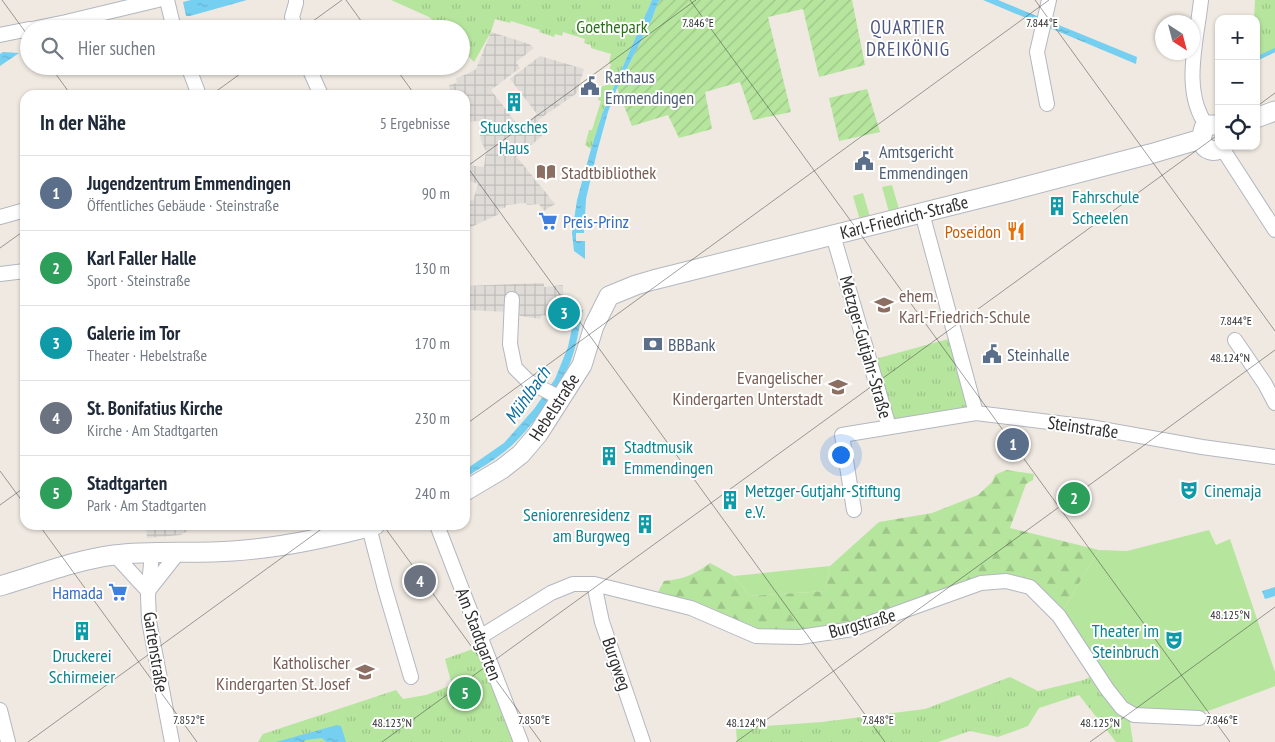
<!DOCTYPE html>
<html lang="de">
<meta charset="utf-8">
<style>
:root{--surface:#fff;--page:#f6f6f7;--text:#1f2937;--muted:#747a83;--line:#e0e1e3;--accent:#1a73e8}
body{margin:0;font-family:"PT Sans Narrow",sans-serif;background:var(--page);color:var(--text)}
.controls{position:absolute;right:15px;top:15px;display:grid;overflow:hidden;border-radius:10px;box-shadow:0 1px 4px #0004}
.controls button{width:45px;height:45px;display:grid;place-items:center;padding:0;border:0;border-bottom:1px solid var(--line);background:var(--surface);color:var(--text);font:25px sans-serif}
.compass{position:absolute;left:1155px;top:15px;width:45px;height:45px;border-radius:50%;background:var(--surface);box-shadow:0 1px 4px #0004;rotate:144deg}
.you{position:absolute;left:840px;top:454px;width:18px;height:18px;margin:-12px;border:4px solid #fff;border-radius:50%;background:#1a73e8;box-shadow:0 0 0 8px #1a73e833}
.badge{display:grid;place-items:center;width:32px;height:32px;border-radius:50%;background:var(--accent);color:#fff;font-size:16px;font-weight:700}
.pin{position:absolute;translate:-50% -50%;border:2px solid #fff;box-shadow:0 1px 5px #0006}
.list{margin:0;padding:0;list-style:none}
h2{display:flex;justify-content:space-between;align-items:center;height:65px;margin:0;padding:0 20px;font-size:21px}
h2 small{font-size:16px;font-weight:400;color:var(--muted)}
.list li{display:grid;grid-template-columns:32px 1fr auto;gap:15px;align-items:center;box-sizing:border-box;height:75px;padding:0 20px;border-top:1px solid var(--line)}
.list b{display:block;font-size:19px;white-space:nowrap}
.list p{margin:0;font-size:16px;white-space:nowrap;color:var(--muted)}
.list em{font-size:16px;font-style:normal;color:var(--muted)}
.icon{flex:none;width:28px;height:28px;fill:none;stroke:currentColor;stroke-width:2;stroke-linecap:round;stroke-linejoin:round}
.map{position:relative;flex:none;width:1275px;height:742px;overflow:hidden}
.search{position:absolute;background:var(--surface);box-shadow:0 1px 4px #0004;left:20px;top:20px;width:450px;height:55px;display:flex;align-items:center;gap:12px;box-sizing:border-box;padding:0 18px;border-radius:28px;color:var(--muted);font-size:19px}
.panel{position:absolute;background:var(--surface);box-shadow:0 1px 4px #0004;left:20px;top:90px;width:450px;height:440px;border-radius:15px}
.map>svg:first-child{display:block}
.grass{fill:#b6e59e}
.forest{fill:url(#forest-firs)}
.park{fill:url(#park-tufts)}
.garden{fill:url(#garden-furrows)}
.plaza{fill:url(#plaza-grid)}
.water{fill:url(#water-ripples)}
.lines{fill:none;stroke-linecap:round;stroke-linejoin:round}
.stream{stroke:#75cff0;stroke-width:4}
.street-casing{stroke:#b4b7c1;stroke-width:16}
.secondary-casing{stroke:#b4b7c1;stroke-width:21}
.street{stroke:#fff;stroke-width:14}
.secondary{stroke:#fff;stroke-width:19}
.ticks{fill:none;stroke:#2e2e2e;stroke-width:1;stroke-opacity:0.45}
.labels{text-anchor:middle;dominant-baseline:central;stroke-width:4;stroke-linejoin:round;paint-order:stroke}
.park-label{font-size:18px;fill:#2c6e1b;stroke:#fff}
.service-label{font-size:18px;fill:#4e5e75;stroke:#fff;text-anchor:start}
.culture-label{font-size:18px;fill:#0d838f;stroke:#fff;text-anchor:start}
.education-label{font-size:18px;fill:#785e54;stroke:#fff;text-anchor:start}
.street-label{font-size:18px;fill:#2e2e2e;stroke:#fff}
.shop-label{font-size:18px;fill:#366cbe;stroke:#fff;text-anchor:start}
.food-label{font-size:18px;fill:#c56008;stroke:#fff;text-anchor:end}
.neighbourhood-label{font-size:19px;letter-spacing:1px;fill:#4d5680;stroke:#fff}
.water-label{font-size:19px;font-style:italic;fill:#0d6fa3;stroke:#fff}
.ticks-label{font-size:12px;text-anchor:middle;fill:#2e2e2e;stroke:#fff;stroke-width:4;stroke-linejoin:round;paint-order:stroke}
</style>
<div class="map">
<svg width="1275" height="742" viewBox="0 0 1275 742">
<defs>
<pattern id="forest-firs" width="22" height="20" patternUnits="userSpaceOnUse" patternTransform="scale(1.25)"><rect width="22" height="20" fill="#b6e59e"/><path d="M5 1l3.5 6h-7zM16 11l3.5 6h-7z" fill="#9dc588"/></pattern>
<pattern id="park-tufts" width="24" height="20" patternUnits="userSpaceOnUse" patternTransform="scale(1.25)"><rect width="24" height="20" fill="#b6e59e"/><path d="M3 7l-1-3M5 7V3M7 7l1-3M15 17l-1-3M17 17v-4M19 17l1-3" fill="none" stroke="#9dc588"/></pattern>
<pattern id="garden-furrows" width="10" height="10" patternUnits="userSpaceOnUse" patternTransform="scale(1.25)"><rect width="10" height="10" fill="#b6e59e"/><path d="M-1 1l2-2M0 10L10 0M9 11l2-2" fill="none" stroke="#9dc588"/></pattern>
<pattern id="plaza-grid" width="8" height="8" patternUnits="userSpaceOnUse" patternTransform="scale(1.25)"><rect width="8" height="8" fill="#dfdcd8"/><path d="M0 4h8M4 0v8" fill="none" stroke="#c0bdba"/></pattern>
<pattern id="water-ripples" width="26" height="14" patternUnits="userSpaceOnUse" patternTransform="scale(1.25)"><rect width="26" height="14" fill="#75cff0"/><path d="M2 4q2-2 4 0t4 0M15 11q2-2 4 0t4 0" fill="none" stroke="#66b2ce"/></pattern>
</defs>
<rect width="100%" height="100%" fill="#efe9e1"/>
<path class="grass" d="M892 185 899 209 889 212 882 187Z
M863 193 870 217 860 220 853 196Z
M1209 530 1216 545 1230 539 1275 672V686L1211 710 1197 713 1122 708 1103 670 1063 610 1099 550 1127 551Z
M830 566 825 591 749 596 734 576Z"/>
<path class="forest" d="M1006 470 1034 474 1033 480 1026 484 1010 528 1099 550 1063 610 1003 576 881 614 832 628 798 632 756 630 708 609 658 592 664 581C685 579 693 575 710 563L734 576 749 596 825 591 830 566 879 522 932 513 978 495 992 482 995 475Z"/>
<path class="park" d="M391 0H652L602 114 591 149 585 145 589 130H592L601 101 598 100 602 86H605L611 64 609 63 611 54 591 48V45L584 43 585 39 563 32 562 36 555 34 554 37 539 32 540 30 511 21 510 23 495 19 491 32 474 62 461 48V29H443L429 17Z
M1255 0H1275V52L1256 61V19H1254Z
M952 338 970 410 894 422 875 359Z
M481 646 514 742H258L263 734 396 690 403 699 426 695 452 685 445 659Z
M1097 673 1134 715 1130 723 1133 742H1116L1079 695 1039 708 1028 726 998 737 970 731 938 742H737L736 728 822 722 925 709 1010 677 1038 691 1084 680Z"/>
<path class="garden" d="M661 0H852L865 65 819 77 803 9 768 17 791 112 753 120 740 82 705 92 712 129 679 138 668 115 632 126 617 88 652 19 658 2Z
M867 89 880 132 839 141 829 98Z"/>
<path class="plaza" d="M491 32 529 44 534 48 516 62 520 68 491 90 520 128 537 114 510 79 540 56 584 69 577 93 538 120 542 136 517 157 555 204 544 211 539 204 527 205 526 203 506 205 505 208 498 209 499 214 465 230V206L471 200 473 201 478 184 465 179V165L484 167 486 151 481 141 480 135 482 134 480 121 465 122V95H461L460 92 451 94 449 85 457 83 456 78 467 74 476 69Z
M544 283V287L563 285V308H557L555 317 542 315 540 319 521 316 511 312 465 310V286Z
M146 525H188L187 531 181 535 147 538Z"/>
<path class="water" d="M191 0H247L190 16H186L183 2Z
M652 0H661L658 2 652 19 617 88 608 112 597 152 586 199 584 233H576V241H585V259L574 251 572 233 577 200 591 149 602 114Z
M983 0H998L1137 57 1136 64Z
M3 52 19 53 0 66V54Z
M576 309 583 310C579 327 577 346 570 363 558 390 528 434 504 452 492 462 478 469 465 478V470L504 443 534 409 555 379 568 347Z
M1275 587V596L1265 599 1262 591Z
M337 725 341 726 346 742H326L322 738 305 740 304 742H276Z"/>
<g class="lines">
<path class="stream" d="M1256 59 1275 50"/>
<g class="street-casing">
<path id="street" d="M167 0 174 29
M1201 0C1197 40 1181 91 1207 126
M32 29 66 22 158 0
M296 29 292 17 296 3V0
M0 35 29 29
M188 66 199 95
M308 66 321 95
M1047 104 1037 52 1049 0
M1222 148 1275 230
M922 213 976 413 1090 427 1202 447 1275 457
M0 217 25 210
M833 235 889 427
M0 274 25 271
M512 299 510 344 515 368 528 381 560 398
M1235 340 1265 384 1275 403
M854 510 842 435 976 413
M437 525 521 742
M369 527 385 589 411 677
M152 553 148 596 149 621 172 742
M115 555 148 591
M594 584 602 622 643 742
M148 591 178 553
M480 637 551 593 573 584H594L691 608 756 636 800 637 853 629 981 583 1006 581 1030 587 1059 616 1107 689 1122 708 1134 715 1199 718
M0 710 8 742"/>
</g>
<g class="secondary-casing">
<path id="secondary" d="M1256 118 1275 111
M1219 125H1210L1204 128 1201 139C1204 151 1215 154 1224 146
M465 491 502 469 521 454 538 434 582 365 594 326 609 296 636 285 653 280 1009 191 1150 154 1201 139
M0 586C38 575 75 560 114 555 153 550 193 554 233 551 278 548 331 537 375 525"/>
</g>
<use href="#street" class="street"/>
<use href="#secondary" class="secondary"/>
</g>
<path class="ticks" d="M2 0 29 37M346 0 367 29M690 0 1230 742M1035 0 1275 331M302 29 342 0M50 66 71 95M394 66 415 95M211 95 251 66M1256 107 1275 93M465 164 885 742M465 168 696 0M0 248 25 230M465 425 1049 0M0 471 25 505M0 505 25 487M39 525 197 742M383 525 541 742M28 742 327 525M382 742 1219 134M736 742 1275 350M1090 742 1275 607"/>
<defs>
<g id="civic-bare" transform="scale(1.5)"><path d="M-.6-6.5H3V-4.5H.6V-3L4-1V1h2V6H-6V1h2V-1L-.6-3ZM-1.2 2.5V6h2.4V2.5Z" fill="#5c6f8a" stroke="#fff" stroke-width="2.5" paint-order="stroke"/></g>
<g id="building-bare" transform="scale(1.5)"><path d="M-4-6H4V6H1V3H-1V6H-4ZM-2.5-4.3h1.7v1.8h-1.7ZM.8-4.3h1.7v1.8H.8ZM-2.5-1h1.7V.8h-1.7ZM.8-1h1.7V.8H.8Z" fill="#0f9aa8" stroke="#fff" stroke-width="2.5" paint-order="stroke"/></g>
<g id="library-bare" transform="scale(1.5)"><path d="M-6-4Q-3-5.5-.7-3.5V5Q-3 3-6 4ZM6-4Q3-5.5 .7-3.5V5Q3 3 6 4Z" fill="#8d6e63" stroke="#fff" stroke-width="2.5" paint-order="stroke"/></g>
<g id="supermarket-bare" transform="scale(1.5)"><path d="M-6-5.5h2.5l.6 2H6L4.5 2H-2.5L-4.4-4H-6ZM-1.5 3.2a1.3 1.3 0 1 0 .1 0ZM3 3.2a1.3 1.3 0 1 0 .1 0Z" fill="#3f7fe0" stroke="#fff" stroke-width="2.5" paint-order="stroke"/></g>
<g id="restaurant-bare" transform="scale(1.5)"><path d="M-5-6h1v4h1v-4h1v4h1v-4h1v5L-1.5 .5V6h-2V.5L-5-1ZM5-6V6H3V1.5H1.5Q1.5-4 5-6Z" fill="#e8710a" stroke="#fff" stroke-width="2.5" paint-order="stroke"/></g>
<g id="school-bare" transform="scale(1.5)"><path d="M0-5L7-2L0 1L-7-2ZM-4 1L0 2.5L4 1V4Q0 6-4 4Z" fill="#8d6e63" stroke="#fff" stroke-width="2.5" paint-order="stroke"/></g>
<g id="bank-bare" transform="scale(1.5)"><path d="M-6-4H6V4H-6ZM0-2.3a2.3 2.3 0 1 0 0 4.6a2.3 2.3 0 1 0 0-4.6Z" fill="#5c6f8a" stroke="#fff" stroke-width="2.5" paint-order="stroke"/></g>
<g id="theatre-bare" transform="scale(1.5)"><path d="M-5-5.5Q0-4 5-5.5V0Q5 5 0 6Q-5 5-5 0ZM-3.3-2.5H-1v1.5H-3.3ZM1-2.5H3.3v1.5H1ZM-2.8 1Q0 5.5 2.8 1Z" fill="#0f9aa8" stroke="#fff" stroke-width="2.5" paint-order="stroke"/></g>
</defs>
<g fill-rule="evenodd">
<use href="#civic-bare" x="590" y="86"/>
<use href="#building-bare" x="514" y="102"/>
<use href="#civic-bare" x="864" y="161"/>
<use href="#library-bare" x="546" y="172"/>
<use href="#building-bare" x="1057" y="206"/>
<use href="#supermarket-bare" x="548" y="221"/>
<use href="#restaurant-bare" x="1016" y="231"/>
<use href="#school-bare" x="884" y="305"/>
<use href="#bank-bare" x="653" y="344"/>
<use href="#civic-bare" x="992" y="354"/>
<use href="#school-bare" x="838" y="387"/>
<use href="#building-bare" x="609" y="456"/>
<use href="#theatre-bare" x="1189" y="490"/>
<use href="#building-bare" x="730" y="500"/>
<use href="#building-bare" x="645" y="524"/>
<use href="#supermarket-bare" x="118" y="592"/>
<use href="#building-bare" x="82" y="631"/>
<use href="#theatre-bare" x="1174" y="640"/>
<use href="#school-bare" x="365" y="672"/>
</g>
<g class="labels">
<g class="park-label">
<text x="612" y="26">Goethepark</text>
</g>
<g class="service-label">
<text x="605" y="76">Rathaus<tspan x="605" dy="21">Emmendingen</tspan></text>
<text x="879" y="151">Amtsgericht<tspan x="879" dy="21">Emmendingen</tspan></text>
<text x="668" y="344">BBBank</text>
<text x="1007" y="354">Steinhalle</text>
</g>
<g class="culture-label">
<text x="514" y="126" text-anchor="middle">Stucksches<tspan x="514" dy="21">Haus</tspan></text>
<text x="1072" y="196">Fahrschule<tspan x="1072" dy="21">Scheelen</tspan></text>
<text x="624" y="446">Stadtmusik<tspan x="624" dy="21">Emmendingen</tspan></text>
<text x="745" y="490">Metzger-Gutjahr-Stiftung<tspan x="745" dy="21">e.V.</tspan></text>
<text x="1204" y="490">Cinemaja</text>
<text x="630" y="514" text-anchor="end">Seniorenresidenz<tspan x="630" dy="21">am Burgweg</tspan></text>
<text x="1159" y="630" text-anchor="end">Theater im<tspan x="1159" dy="21">Steinbruch</tspan></text>
<text x="82" y="655" text-anchor="middle">Druckerei<tspan x="82" dy="21">Schirmeier</tspan></text>
</g>
<g class="education-label">
<text x="561" y="172">Stadtbibliothek</text>
<text x="899" y="295">ehem.<tspan x="899" dy="21">Karl-Friedrich-Schule</tspan></text>
<text x="823" y="377" text-anchor="end">Evangelischer<tspan x="823" dy="21">Kindergarten Unterstadt</tspan></text>
<text x="350" y="662" text-anchor="end">Katholischer<tspan x="350" dy="21">Kindergarten St. Josef</tspan></text>
</g>
<g class="street-label">
<text transform="translate(904 217) rotate(-14)">Karl-Friedrich-Straße</text>
<text transform="translate(866 347) rotate(74)">Metzger-Gutjahr-Straße</text>
<text transform="translate(554 407) rotate(-57)">Hebelstraße</text>
<text transform="translate(1083 427) rotate(8)">Steinstraße</text>
<text transform="translate(862 623) rotate(-15)">Burgstraße</text>
<text transform="translate(479 634) rotate(69)">Am Stadtgarten</text>
<text transform="translate(156 652) rotate(81)">Gartenstraße</text>
<text transform="translate(617 664) rotate(71)">Burgweg</text>
</g>
<g class="shop-label">
<text x="563" y="221">Preis-Prinz</text>
<text x="103" y="592" text-anchor="end">Hamada</text>
</g>
<g class="food-label">
<text x="1001" y="231">Poseidon</text>
</g>
<g class="neighbourhood-label">
<text x="908" y="27">QUARTIER<tspan x="908" dy="22">DREIKÖNIG</tspan></text>
</g>
<g class="water-label">
<text transform="translate(527 395) rotate(-55)">Mühlbach</text>
</g>
</g>
<g class="ticks-label">
<text x="698" y="27">7.846°E</text>
<text x="1042" y="27">7.844°E</text>
<text x="1236" y="325">7.844°E</text>
<text x="1230" y="362">48.124°N</text>
<text x="1230" y="619">48.125°N</text>
<text x="189" y="724">7.852°E</text>
<text x="534" y="724">7.850°E</text>
<text x="878" y="724">7.848°E</text>
<text x="1222" y="724">7.846°E</text>
<text x="392" y="727">48.123°N</text>
<text x="746" y="727">48.124°N</text>
<text x="1100" y="727">48.125°N</text>
</g>
</svg>
<div class="controls">
<button>+</button>
<button>−</button>
<button><svg class="icon" aria-label="locate" viewBox="0 0 24 24"><circle cx="12" cy="12" r="6"/><path d="M12 2v4M12 18v4M2 12h4M18 12h4"/></svg></button>
</div>
<svg class="compass" viewBox="-18 -18 36 36"><path d="M0-13l5 13h-10z" fill="#e53935"/><path d="M0 13l5-13h-10z" fill="#747a83"/></svg>
<div class="you"></div>
<div class="pin badge" style="left:1013px;top:444px;background:#5c6f8a">1</div>
<div class="pin badge" style="left:1074px;top:498px;background:#2e9e5b">2</div>
<div class="pin badge" style="left:564px;top:313px;background:#0f9aa8">3</div>
<div class="pin badge" style="left:420px;top:581px;background:#6b7280">4</div>
<div class="pin badge" style="left:465px;top:693px;background:#2e9e5b">5</div>
<div class="search"><svg class="icon" aria-label="search" viewBox="0 0 24 24"><circle cx="10" cy="10" r="6"/><path d="M15 15l6 6"/></svg>Hier suchen</div>
<section class="panel">
<h2>In der Nähe<small>5 Ergebnisse</small></h2>
<ul class="list">
<li><span class="badge" style="background:#5c6f8a">1</span><div><b>Jugendzentrum Emmendingen</b><p>Öffentliches Gebäude · Steinstraße</p></div><em>90 m</em></li>
<li><span class="badge" style="background:#2e9e5b">2</span><div><b>Karl Faller Halle</b><p>Sport · Steinstraße</p></div><em>130 m</em></li>
<li><span class="badge" style="background:#0f9aa8">3</span><div><b>Galerie im Tor</b><p>Theater · Hebelstraße</p></div><em>170 m</em></li>
<li><span class="badge" style="background:#6b7280">4</span><div><b>St. Bonifatius Kirche</b><p>Kirche · Am Stadtgarten</p></div><em>230 m</em></li>
<li><span class="badge" style="background:#2e9e5b">5</span><div><b>Stadtgarten</b><p>Park · Am Stadtgarten</p></div><em>240 m</em></li>
</ul>
</section>
</div>
